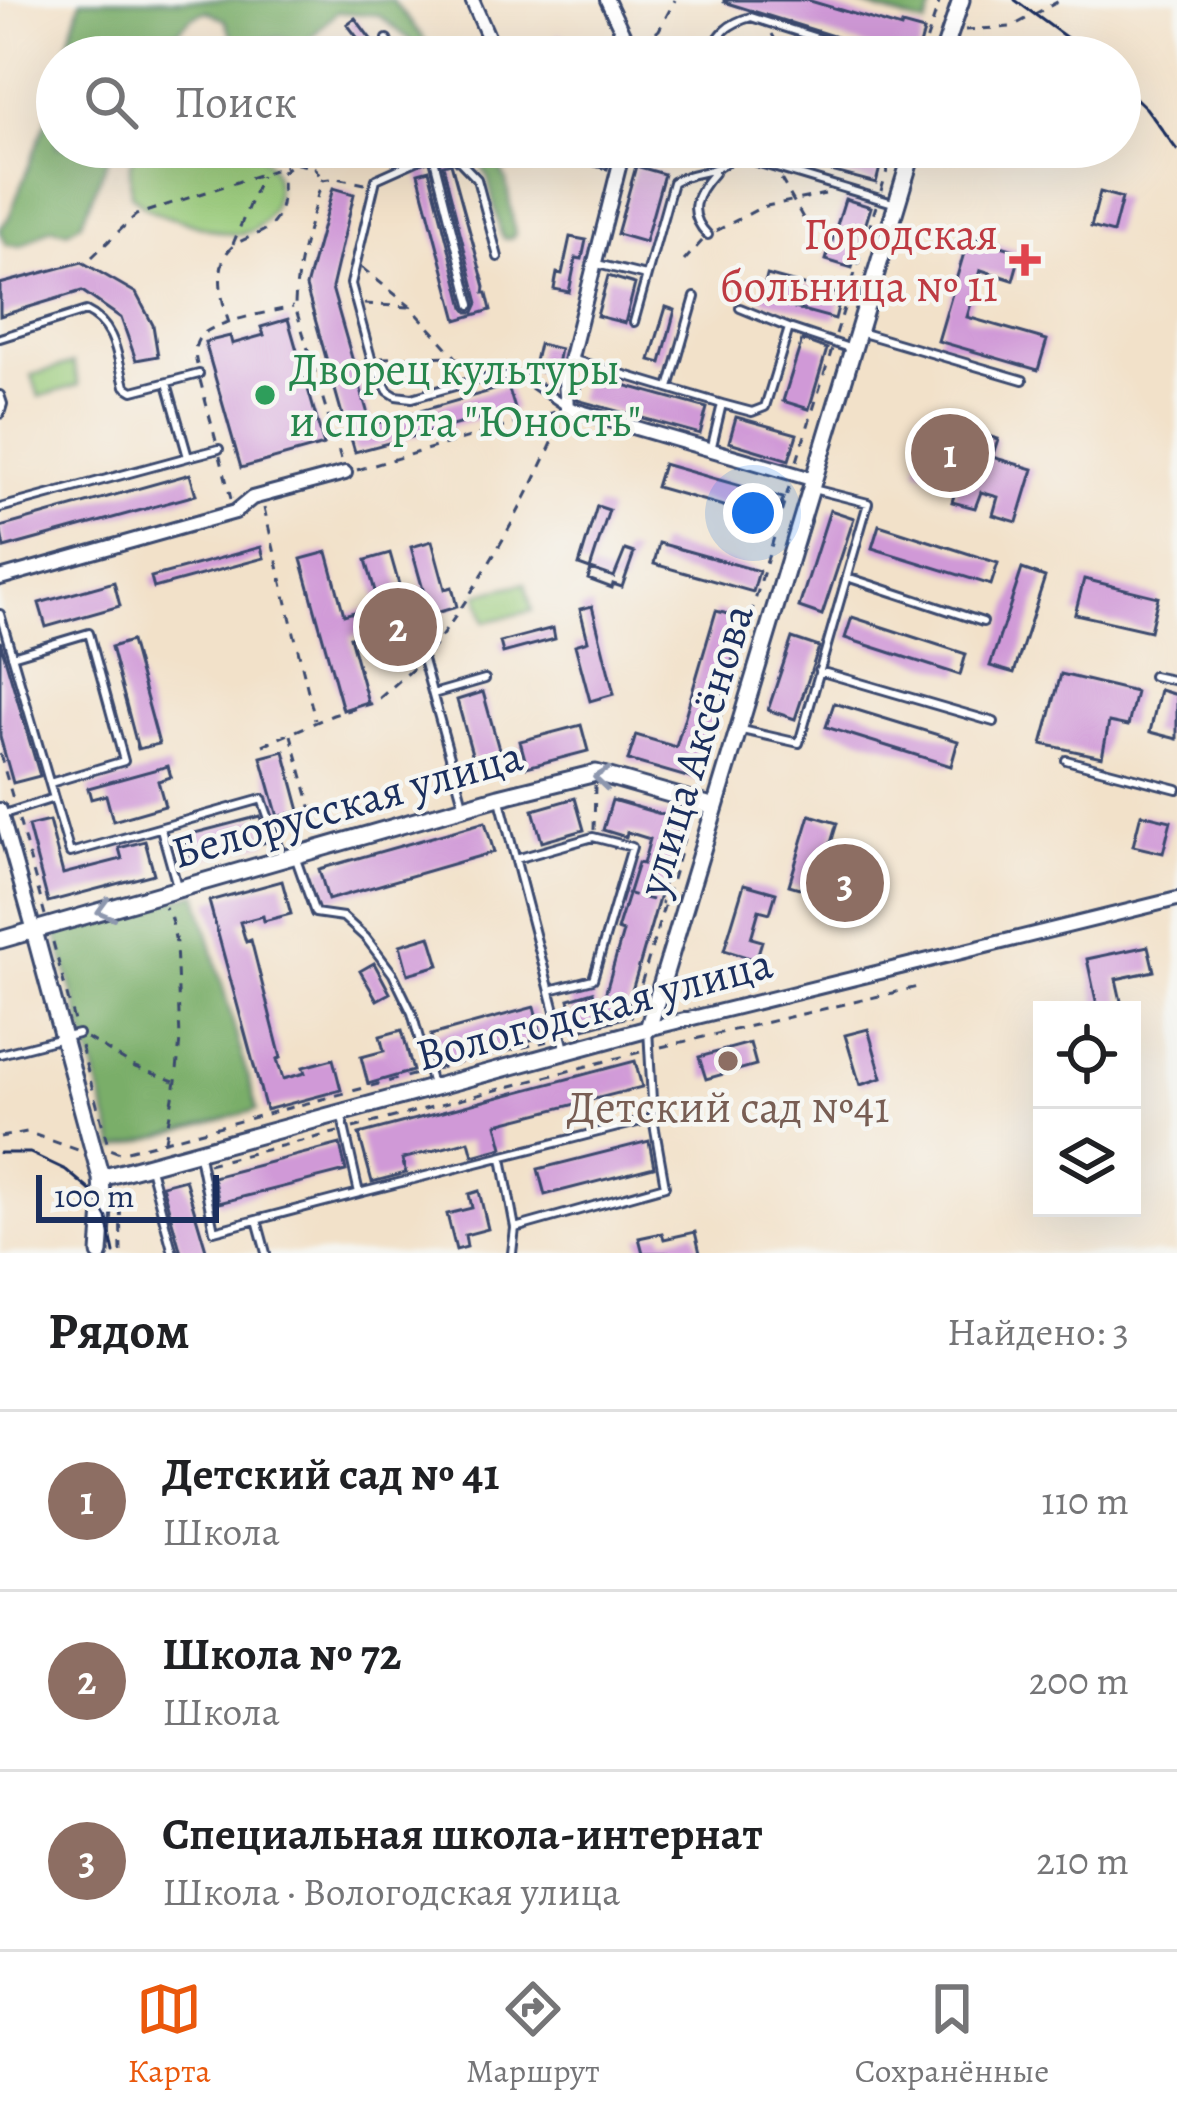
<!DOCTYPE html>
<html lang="ru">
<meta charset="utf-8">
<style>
:root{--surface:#fff;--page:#f6f6f6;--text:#202124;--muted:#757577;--line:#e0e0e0;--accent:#ea580c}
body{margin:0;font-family:Alegreya,serif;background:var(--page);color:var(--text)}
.controls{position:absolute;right:36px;bottom:36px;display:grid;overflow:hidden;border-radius:0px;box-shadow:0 12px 48px #0002}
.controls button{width:108px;height:108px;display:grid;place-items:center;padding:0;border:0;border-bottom:3px solid var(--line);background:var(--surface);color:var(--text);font:60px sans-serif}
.scale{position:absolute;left:36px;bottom:30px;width:183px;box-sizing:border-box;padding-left:12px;border:6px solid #1b2f5e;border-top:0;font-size:33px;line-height:42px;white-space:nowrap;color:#1b2f5e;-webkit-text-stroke:9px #f6f6f2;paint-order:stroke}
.you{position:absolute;left:753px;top:513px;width:42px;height:42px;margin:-30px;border:9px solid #fff;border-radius:50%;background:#1a73e8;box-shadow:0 0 0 18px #1a73e833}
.badge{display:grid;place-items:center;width:78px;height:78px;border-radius:50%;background:var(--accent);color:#fff;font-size:39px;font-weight:700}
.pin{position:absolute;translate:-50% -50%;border:6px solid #fff;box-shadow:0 3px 12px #0006}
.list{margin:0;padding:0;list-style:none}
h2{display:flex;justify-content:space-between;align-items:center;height:156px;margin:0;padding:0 48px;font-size:51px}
h2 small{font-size:39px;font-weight:400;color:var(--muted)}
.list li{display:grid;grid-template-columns:78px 1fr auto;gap:36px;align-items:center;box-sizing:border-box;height:180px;padding:0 48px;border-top:3px solid var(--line)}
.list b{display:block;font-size:45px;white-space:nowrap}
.list p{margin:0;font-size:39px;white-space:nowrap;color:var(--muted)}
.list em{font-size:39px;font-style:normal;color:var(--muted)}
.icon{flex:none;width:66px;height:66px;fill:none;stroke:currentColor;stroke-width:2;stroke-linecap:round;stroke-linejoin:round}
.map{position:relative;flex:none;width:1177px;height:1253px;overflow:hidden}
.search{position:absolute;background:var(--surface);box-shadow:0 12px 48px #0002;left:36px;right:36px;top:36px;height:132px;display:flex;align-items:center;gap:30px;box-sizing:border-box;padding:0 42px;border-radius:66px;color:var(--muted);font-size:45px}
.sheet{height:696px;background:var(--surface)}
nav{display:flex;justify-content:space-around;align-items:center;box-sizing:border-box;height:168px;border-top:3px solid var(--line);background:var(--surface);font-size:33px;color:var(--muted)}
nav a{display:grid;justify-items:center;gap:6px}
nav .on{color:var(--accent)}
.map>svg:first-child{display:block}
.green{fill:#99ca79;stroke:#5a7c6c;stroke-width:3}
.forest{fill:#7aae69;stroke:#4a6e64;stroke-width:3}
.building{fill:#d099d7}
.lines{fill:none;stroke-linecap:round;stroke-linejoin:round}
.service-casing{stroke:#3b4a6e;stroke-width:12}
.minor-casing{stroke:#3b4a6e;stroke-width:18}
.tertiary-casing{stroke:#3b4a6e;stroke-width:21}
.path{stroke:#3b4a6e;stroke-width:3;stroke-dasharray:9 9;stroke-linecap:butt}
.service{stroke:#fff;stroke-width:6}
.minor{stroke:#fff;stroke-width:12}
.tertiary{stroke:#fff;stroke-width:15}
.tram{stroke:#1b2f5e;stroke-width:3}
.rail{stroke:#1b2f5e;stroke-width:3}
.oneway{stroke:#8d97ae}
.health-dot{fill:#e0444e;stroke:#f6f6f2;stroke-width:4.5}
.leisure-dot{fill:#2e9e5b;stroke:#f6f6f2;stroke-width:4.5}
.education-dot{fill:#8d6e63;stroke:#f6f6f2;stroke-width:4.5}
.labels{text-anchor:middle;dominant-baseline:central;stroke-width:9;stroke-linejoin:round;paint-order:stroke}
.health-label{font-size:45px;fill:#be3a42;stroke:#f6f6f2;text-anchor:end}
.leisure-label{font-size:45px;fill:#27864d;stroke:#f6f6f2;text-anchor:start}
.street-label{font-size:45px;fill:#1b2f5e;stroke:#f6f6f2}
.education-label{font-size:45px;fill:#785e54;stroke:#f6f6f2}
</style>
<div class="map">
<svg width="1177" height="1253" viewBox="0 0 1177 1253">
<rect width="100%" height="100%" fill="#f6f6f2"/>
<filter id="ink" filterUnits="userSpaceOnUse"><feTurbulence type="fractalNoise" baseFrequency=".00833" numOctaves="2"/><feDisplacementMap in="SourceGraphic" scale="24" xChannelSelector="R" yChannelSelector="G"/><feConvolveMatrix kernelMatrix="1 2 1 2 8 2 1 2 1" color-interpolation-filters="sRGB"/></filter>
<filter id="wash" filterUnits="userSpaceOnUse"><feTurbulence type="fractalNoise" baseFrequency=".004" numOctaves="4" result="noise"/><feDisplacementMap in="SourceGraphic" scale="48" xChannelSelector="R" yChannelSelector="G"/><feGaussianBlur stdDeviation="2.7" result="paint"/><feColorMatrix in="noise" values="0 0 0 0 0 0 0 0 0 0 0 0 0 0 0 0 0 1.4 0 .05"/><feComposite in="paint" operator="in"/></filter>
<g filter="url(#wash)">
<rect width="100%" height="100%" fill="#f2e1c9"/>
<path class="green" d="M141 147C174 147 221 141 252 152 295 167 277 238 232 234 218 233 201 226 187 222 161 215 150 214 131 194L130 164Z
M73 363 79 385 39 397 32 375Z
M525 583 532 611 485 622 478 594Z"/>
<path class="forest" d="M81 0H392L422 36 434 57H418L409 39 378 15 337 12 299 49 286 38C267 38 254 36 249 57H230L233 40 225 20 206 11 192 17 153 57H64Z
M847 0H934L926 25Z
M57 78V147H113L81 223 67 231 51 228 21 246 6 245 0 229 9 217 46 122Z
M472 147H489L506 180 515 234 511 238 505 239 501 235 488 178Z
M197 893 257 1110 116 1149 56 932Z"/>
<g id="blocks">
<path class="building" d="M724 0H807L901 28 902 25 924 31 917 57H890L891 54 724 2Z
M355 18 382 54 385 52 387 57H372L347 24Z
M557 34 583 41 579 57H551Z
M577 147H613L607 169 573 161Z
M753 147H836L882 159 876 183 752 150Z
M451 163 485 287 484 293H487L491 310 457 320 418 173 429 170 464 307 468 312H474L478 303 443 165Z
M636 166 664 174 645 242 617 234Z
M333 188 354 194 332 288 371 425 508 386 515 409 355 452 349 431 347 432 306 287Z
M1100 192 1122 198 1113 233 1091 227Z
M845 199 871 207 852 268 826 260Z
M969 236 1021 252 1013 280 981 270 967 317 1047 340 1038 370 938 341Z
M570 237 586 240 582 259 576 258 569 292 554 289 557 273 562 274Z
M82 262 136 293 153 325 158 356 136 360 121 318 82 291 0 316V284Z
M767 275 841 295 835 319 761 299Z
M608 276 635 284 625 323 597 316Z
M666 307 675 310 661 363 650 360Z
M288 319 324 445 241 468 205 342 230 336 232 344 264 335 261 327Z
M802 340 827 349 809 409 783 401Z
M539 344 560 349 555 375 533 370Z
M584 374 707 408 700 434 577 400Z
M736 417 797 434 789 460 729 442Z
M932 420 998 439 992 457 1033 469 1017 522 993 515 998 497 981 492 975 508 952 502 958 482 916 469Z
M663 464 783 498 776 521 656 487Z
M190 474 196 495 4 548 0 527Z
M597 506 609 510 590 569 579 565Z
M830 510 854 518 822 615 799 607Z
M879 525 998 563 991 585 872 548Z
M432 541 445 589 452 587 457 607 350 637 368 702 343 710 301 559 327 552 344 615 379 605 366 560 390 553 403 599 424 593 411 547Z
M659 543 759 571 753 592 654 564Z
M261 547 264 558 154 588 151 577Z
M625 550 634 553 622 587 613 584 612 588 588 579 591 569 614 577Z
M1022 569 1045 577 1014 673 990 666Z
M1084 579 1158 597 1150 631 1075 614Z
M114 582 120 606 46 627 39 603Z
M592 606 614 694 590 701 575 645 588 641 580 609Z
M716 611 745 618 697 780 628 760 636 735 676 747Z
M852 617 966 654 960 675 845 638Z
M553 628 555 639 503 653 500 642Z
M792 638 819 647 795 719 768 710Z
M0 641 40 776 13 783 0 737Z
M131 641 159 744 138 749 111 647Z
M1061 674 1136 692 1128 726 1109 722 1102 757 1042 744Z
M1160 690 1177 695V739L1150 732Z
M483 692 500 753 474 761 457 700Z
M834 703 958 741 951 766 826 727Z
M581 725 588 751 527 767 520 741Z
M284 751 300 811 278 817 261 757Z
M168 766 171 777 158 781 165 806 113 821 106 795 91 799 88 788Z
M575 798 584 830 542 842 533 810Z
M612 800 682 820 624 1018 577 1031 569 999 593 992 599 1016 623 932 617 930 638 863 643 864 650 839 627 832 626 837 603 830Z
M1141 814 1171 821 1163 853 1133 846Z
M810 815 837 823 816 893 789 885Z
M260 816 267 842 190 862 183 836Z
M49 821 63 874 122 859 119 848 145 841 154 874 48 902 28 826Z
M485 822 494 852 328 900 319 869Z
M282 881 291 914 264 921 263 916 240 922 246 942 251 940 281 1058 277 1059 283 1079 305 1073 303 1067 333 1059 341 1090 266 1110 209 901Z
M744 884 776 893 770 913 759 910 751 938 762 941 756 960 724 950Z
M430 936 439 965 408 974 400 945Z
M1148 946 1154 971 1116 979 1123 1010H1098L1087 959Z
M374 963 390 993 377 1000 360 971Z
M534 1007 542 1037 439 1065 431 1035Z
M868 1029 882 1078 860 1085 845 1035Z
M402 1030 413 1071 368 1084 361 1057 384 1051 380 1036Z
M750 1043 756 1065 706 1079 699 1057Z
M635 1061 642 1087 497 1124 503 1148 473 1156 469 1141 402 1159 406 1173 372 1182 359 1134Z
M649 1141 654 1167 545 1195 538 1169Z
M340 1144 346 1171 219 1203 213 1177Z
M185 1179 207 1253H181L162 1185Z
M479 1191 488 1229 465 1235 467 1247 456 1250 447 1214 472 1208 469 1194Z
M695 1232 700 1253H643L639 1238 662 1233 664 1239Z"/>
</g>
</g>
<g filter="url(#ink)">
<use href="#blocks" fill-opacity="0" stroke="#3b4a6e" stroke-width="3"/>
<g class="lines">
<g class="service-casing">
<path id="service" d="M387 39 395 57
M706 57C720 34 725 24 751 17L864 53 870 57
M431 147 471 305
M737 151 753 161 893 203
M708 235C686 213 695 194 714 173
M498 257 477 179 453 154H432L376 179 351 284 371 358 388 391 396 396 412 398 476 380 515 376 526 379 565 406
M597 264 646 276
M740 308 789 328
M634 322 673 182C698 167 720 179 738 147
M863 333 1023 380
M0 338 86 311C116 325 117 356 125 386L133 391 199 374
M571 359 722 404 711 450
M167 383 188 457 219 449
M669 388 695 297
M0 395 3 404 0 414
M722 404 752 412 765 407 789 328 852 349
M0 508 188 457
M847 577 983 622
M0 614 70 853 262 799 282 855
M12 656 89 633 124 761 50 783
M423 660 463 803
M819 671 994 722
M1153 676 1177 681
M433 694 485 679
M742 730 799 743 868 503 813 489
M1066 760 1177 789
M500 800 565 1049
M1 815 54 798
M161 829 177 886
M296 859 315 913 343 917 366 938 393 974 412 1013 432 1085
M516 859 593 837 632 847 593 979 550 990
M0 1054 78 1034
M199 1155 214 1231 359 1193 341 1113
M502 1158 515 1228 665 1186 653 1118
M150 1168 173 1253
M359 1193 653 1118 648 1029
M257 1220 266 1253
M512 1253 515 1228"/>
</g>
<g class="minor-casing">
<path id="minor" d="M472 0 497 57
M607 0 634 57
M624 147 565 381 567 408 815 480
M0 578 235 512 252 498 345 473
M0 810 34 931
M648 1029 1177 899"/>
</g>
<g class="tertiary-casing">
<path id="tertiary" d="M942 57 961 0
M34 931 101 1178 103 1209 100 1253
M0 940 499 797 596 773 715 807
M101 1178 648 1029 914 147"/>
</g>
<path class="path" d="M965 30 1011 27 1061 0
M772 34 783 54 791 57
M643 45 659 30 675 0
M799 57 803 41
M921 57 940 0
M781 179 803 218
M881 191 894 147
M716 231 762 207 825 194
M233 244 261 176
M92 257 136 215 286 166
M684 261 703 240
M362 268 411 307 471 374
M364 304 409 307
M229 323C221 300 212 259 236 244 250 235 267 234 276 219 284 204 282 188 282 172L294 163 315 168 321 178
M836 334 876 206
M381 358 455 356
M197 365C195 355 193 346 200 337 213 321 271 312 293 307
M200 380 216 441
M220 456 231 499
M341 459 295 306C296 262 311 221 322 180L336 178 365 184
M797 461 832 349
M357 470 555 412
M264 508 315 720
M430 652C483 581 526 502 562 421
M291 735 319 835
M263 745 333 715 374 703 415 667
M0 754 13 799
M699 788 789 487
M19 820 45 915
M594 830 595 785
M626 893 663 903
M53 942 75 1025
M631 1018 691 815
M87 1038 135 1067 174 1081
M81 1046 109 1149 120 1153 420 1073
M661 1047 922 986
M435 1069 548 1041
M353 1128 640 1052
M0 1137 27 1132 78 1150
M165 1140 176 1081 180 1039 176 943 171 919 165 907
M208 1164 338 1132
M120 1189 121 1253"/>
<use href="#service" class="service"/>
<use href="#minor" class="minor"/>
<use href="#tertiary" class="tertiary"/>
<path class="tram" d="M0 1153H30L66 1170 92 1192 107 1218 114 1253"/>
<path class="rail" d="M1015 0 1093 57
M1120 83 1146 108 1177 150"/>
</g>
<defs><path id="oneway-chevron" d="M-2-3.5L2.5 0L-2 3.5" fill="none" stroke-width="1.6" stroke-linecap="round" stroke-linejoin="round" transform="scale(3)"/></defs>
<g class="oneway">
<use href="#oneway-chevron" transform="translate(602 778) rotate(-174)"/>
<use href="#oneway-chevron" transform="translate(105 910) rotate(164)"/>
</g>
</g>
<path class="health-dot" d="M1019 242h12v12h12v12h-12v12h-12v-12h-12v-12h12z"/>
<circle class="leisure-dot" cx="265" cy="395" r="12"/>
<circle class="education-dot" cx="728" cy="1061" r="12"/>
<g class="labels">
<g class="health-label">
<text x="998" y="234">Городская<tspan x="998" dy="52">больница № 11</tspan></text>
</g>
<g class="leisure-label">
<text x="289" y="369">Дворец культуры<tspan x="289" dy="52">и спорта "Юность"</tspan></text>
</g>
<g class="street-label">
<text transform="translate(695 750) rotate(-73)">улица Аксёнова</text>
<text transform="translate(347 804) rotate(-16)">Белорусская улица</text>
<text transform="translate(594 1009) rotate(-15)">Вологодская улица</text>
</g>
<g class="education-label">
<text x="728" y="1107">Детский сад №41</text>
</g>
</g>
</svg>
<div class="controls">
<button><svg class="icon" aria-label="locate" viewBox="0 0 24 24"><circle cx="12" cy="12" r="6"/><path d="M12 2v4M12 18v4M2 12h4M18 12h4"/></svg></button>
<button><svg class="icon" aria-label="layers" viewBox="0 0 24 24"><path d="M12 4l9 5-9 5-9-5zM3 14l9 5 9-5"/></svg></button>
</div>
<div class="scale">100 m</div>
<div class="you"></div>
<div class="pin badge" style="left:950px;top:453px;background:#8d6e63">1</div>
<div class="pin badge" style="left:398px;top:627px;background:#8d6e63">2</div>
<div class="pin badge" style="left:845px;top:883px;background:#8d6e63">3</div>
<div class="search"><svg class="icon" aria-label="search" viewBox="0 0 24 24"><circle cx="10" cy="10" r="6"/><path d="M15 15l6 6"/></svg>Поиск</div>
</div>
<section class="sheet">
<h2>Рядом<small>Найдено: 3</small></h2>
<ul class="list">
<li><span class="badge" style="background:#8d6e63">1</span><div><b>Детский сад № 41</b><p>Школа</p></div><em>110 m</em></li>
<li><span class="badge" style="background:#8d6e63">2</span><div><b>Школа № 72</b><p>Школа</p></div><em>200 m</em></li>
<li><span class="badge" style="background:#8d6e63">3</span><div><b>Специальная школа-интернат</b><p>Школа · Вологодская улица</p></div><em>210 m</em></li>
</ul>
</section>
<nav>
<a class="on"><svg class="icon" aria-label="map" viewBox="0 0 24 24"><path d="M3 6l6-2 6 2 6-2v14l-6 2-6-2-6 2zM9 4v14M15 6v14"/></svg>Карта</a>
<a><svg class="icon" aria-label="directions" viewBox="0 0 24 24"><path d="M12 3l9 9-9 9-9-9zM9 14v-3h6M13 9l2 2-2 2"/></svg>Маршрут</a>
<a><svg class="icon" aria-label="saved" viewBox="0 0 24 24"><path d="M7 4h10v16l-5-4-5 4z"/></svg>Сохранённые</a>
</nav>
